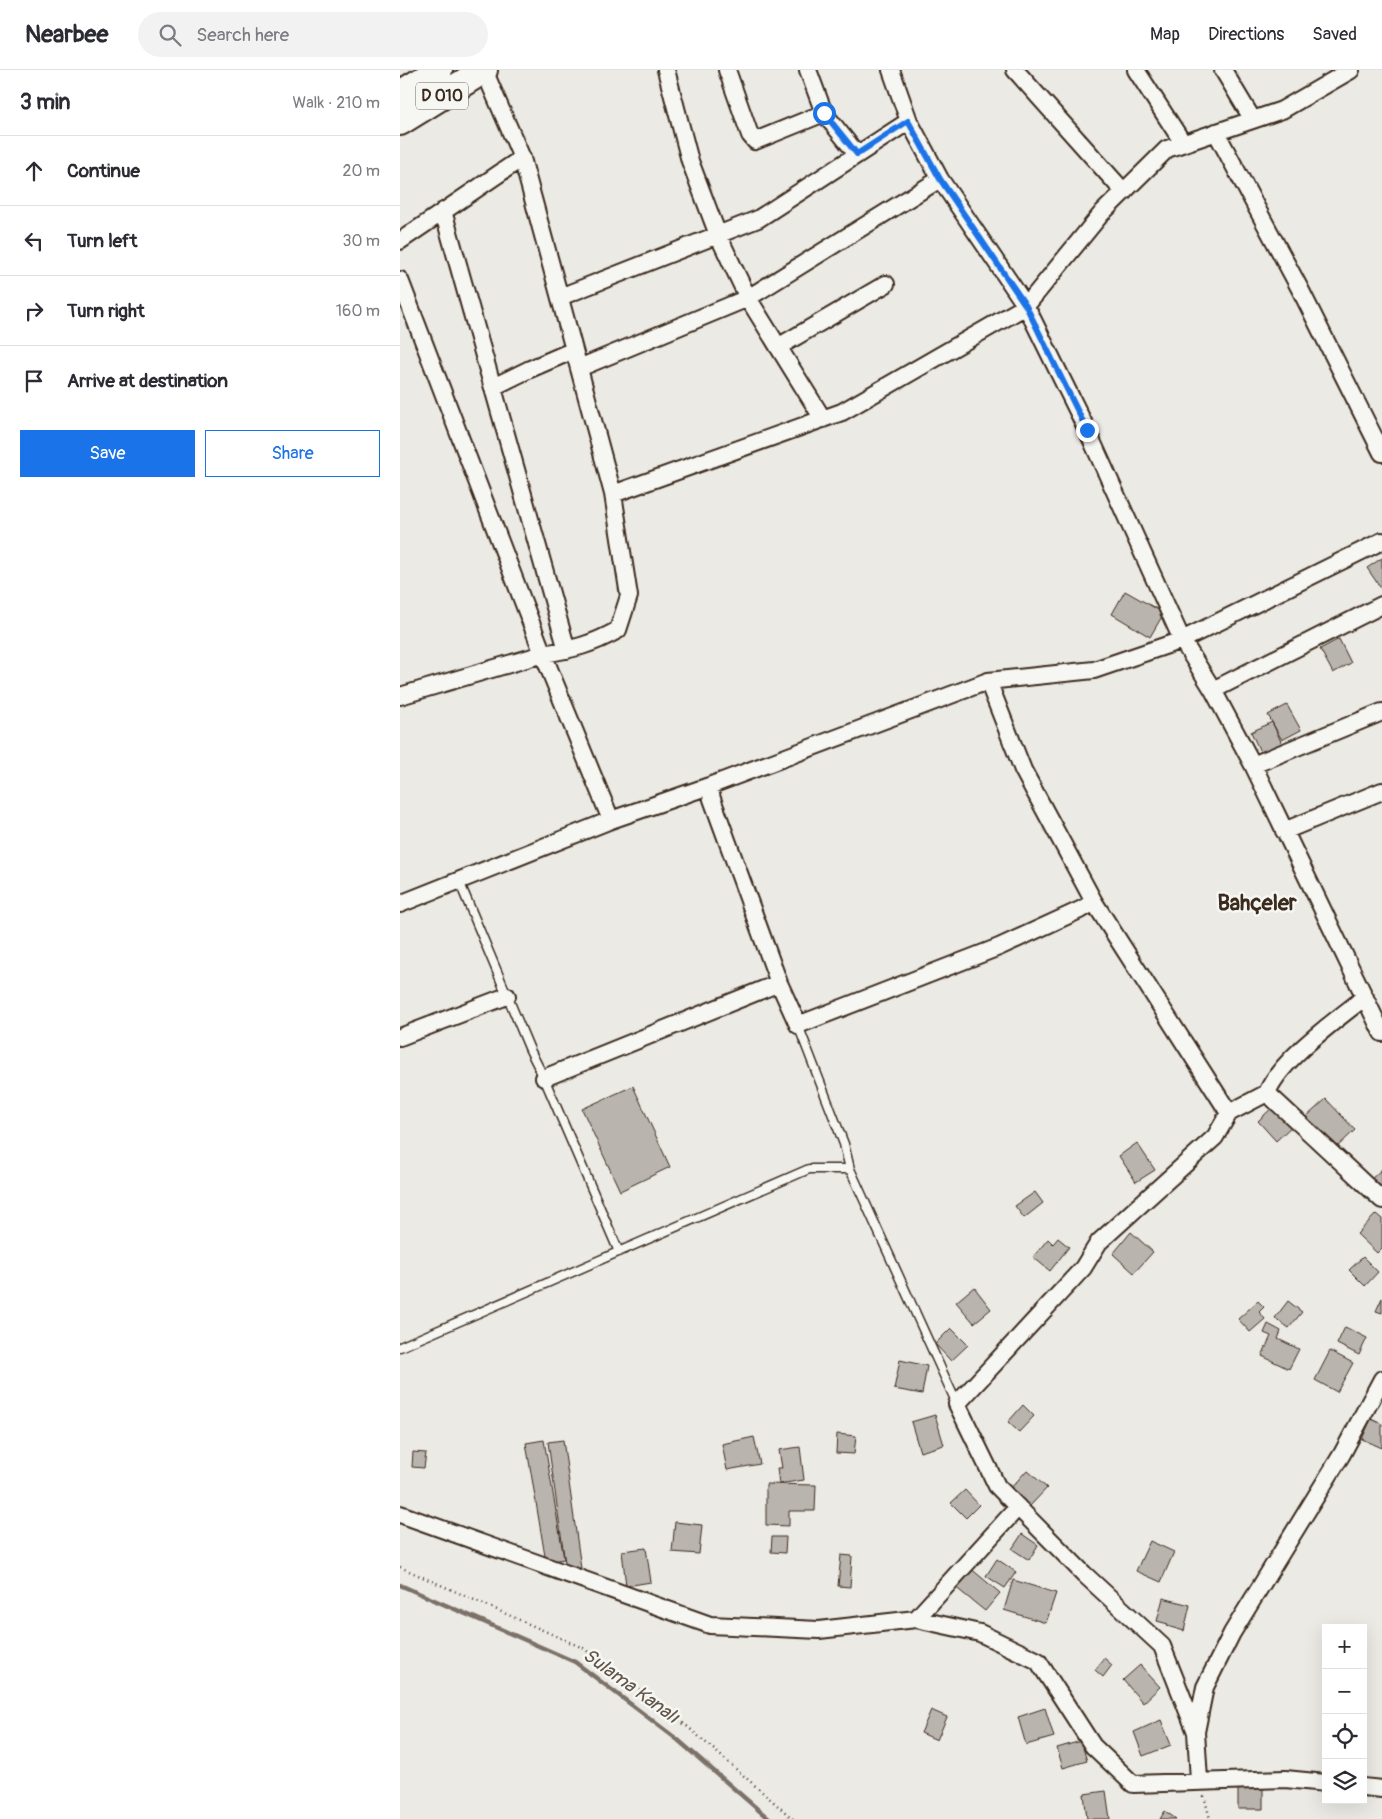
<!DOCTYPE html>
<meta charset="utf-8">
<style>
:root{--surface:#fff;--page:#f2f2f3;--text:#2b2b33;--muted:#7c7c81;--line:#e1e1e2;--accent:#1a73e8}
body{margin:0;font-family:Pangolin,sans-serif;background:var(--page);color:var(--text)}
.controls{position:absolute;right:15px;bottom:15px;display:grid;overflow:hidden;border-radius:0px;box-shadow:0 5px 20px #0002}
.controls button{width:45px;height:45px;display:grid;place-items:center;padding:0;border:0;border-bottom:1px solid var(--line);background:var(--surface);color:var(--text);font:25px sans-serif}
.stop{position:absolute;width:15px;height:15px;margin:-11px;border:4px solid #1a73e8;border-radius:50%;background:#fff}
.stop.end{background:#1a73e8;border-color:#fff;box-shadow:0 1px 5px #0008}
.list{margin:0;padding:0;list-style:none}
h2{display:flex;justify-content:space-between;align-items:center;height:65px;margin:0;padding:0 20px;font-size:21px}
h2 small{font-size:16px;font-weight:400;color:var(--muted)}
.list li{display:grid;grid-template-columns:32px 1fr auto;gap:15px;align-items:center;box-sizing:border-box;height:70px;padding:0 20px;border-top:1px solid var(--line)}
.list b{display:block;font-size:19px;white-space:nowrap}
.list em{font-size:16px;font-style:normal;color:var(--muted)}
.actions{display:flex;gap:10px;padding:15px 20px}
.actions a{flex:1;padding:11px 0;border:1px solid var(--accent);border-radius:0px;text-align:center;font-size:18px;color:var(--accent)}
.actions .main{background:var(--accent);color:#fff}
.icon{flex:none;width:28px;height:28px;fill:none;stroke:currentColor;stroke-width:2;stroke-linecap:round;stroke-linejoin:round}
.map{position:relative;flex:none;width:982px;height:1749px;overflow:hidden}
header{display:flex;align-items:center;gap:30px;box-sizing:border-box;height:70px;padding:0 25px;background:var(--surface);border-bottom:1px solid var(--line)}
header strong{font-size:24px}
nav{display:flex;gap:28px;margin-inline-start:auto;font-size:18px}
.search{width:350px;height:45px;background:var(--page);display:flex;align-items:center;gap:12px;box-sizing:border-box;padding:0 18px;border-radius:28px;color:var(--muted);font-size:19px}
main{display:flex}
aside{flex:1;background:var(--surface)}
.map>svg:first-child{display:block}
.lines{fill:none;stroke-linecap:round;stroke-linejoin:round}
.stream{stroke:#7c7167;stroke-width:4.5}
.building{fill:#bab4ae;stroke:#3b2a1e}
.service-casing{stroke:#3b2a1e;stroke-width:11}
.minor-casing{stroke:#3b2a1e;stroke-width:20}
.trunk-casing{stroke:#3b2a1e;stroke-width:30}
.path{stroke:#3b2a1e;stroke-width:2.5;stroke-dasharray:1 4;stroke-linecap:butt}
.service{stroke:#f6f6f2;stroke-width:8}
.minor{stroke:#f6f6f2;stroke-width:16}
.trunk{stroke:#f6f6f2;stroke-width:26}
.route{stroke:#1a73e8;stroke-width:6}
.labels{text-anchor:middle;dominant-baseline:central;stroke-width:5;stroke-linejoin:round;paint-order:stroke}
.shield{fill:#f6f6f2;stroke:#73675e;stroke-width:1}
.shield-label{font-size:16px;font-weight:bold;fill:#3b2a1e}
.water-label{font-size:19px;font-style:italic;fill:#615449;stroke:#f6f6f2}
.district-label{font-size:22px;font-weight:bold;fill:#3b2a1e;stroke:#f6f6f2}
</style>
<header>
<strong>Nearbee</strong>
<div class="search"><svg class="icon" aria-label="search" viewBox="0 0 24 24"><circle cx="10" cy="10" r="6"/><path d="M15 15l6 6"/></svg>Search here</div>
<nav><a>Map</a><a>Directions</a><a>Saved</a></nav>
</header>
<main>
<aside>
<h2>3 min<small>Walk · 210 m</small></h2>
<ul class="list">
<li><svg class="icon" aria-label="ahead" viewBox="0 0 24 24"><path d="M12 20V5M6 11l6-6 6 6"/></svg><div><b>Continue</b></div><em>20 m</em></li>
<li><svg class="icon" aria-label="left" viewBox="0 0 24 24"><path d="M17 20v-9H6M10 6l-5 5 5 5"/></svg><div><b>Turn left</b></div><em>30 m</em></li>
<li><svg class="icon" aria-label="right" viewBox="0 0 24 24"><path d="M7 20v-9h11M14 6l5 5-5 5"/></svg><div><b>Turn right</b></div><em>160 m</em></li>
<li><svg class="icon" aria-label="arrive" viewBox="0 0 24 24"><path d="M6 21V4h12l-3 4 3 4H6"/></svg><div><b>Arrive at destination</b></div></li>
</ul>
<div class="actions"><a class="main">Save</a><a>Share</a></div>
</aside>
<div class="map">
<svg width="982" height="1749" viewBox="0 0 982 1749">
<rect width="100%" height="100%" fill="#ebeae5"/>
<filter id="ink" filterUnits="userSpaceOnUse"><feTurbulence type="fractalNoise" baseFrequency=".02" numOctaves="2"/><feDisplacementMap in="SourceGraphic" scale="10" xChannelSelector="R" yChannelSelector="G"/><feConvolveMatrix kernelMatrix="1 2 1 2 8 2 1 2 1" color-interpolation-filters="sRGB"/></filter>
<g filter="url(#ink)">
<g class="lines">
<path class="stream" d="M0 1515 175 1592 278 1670 369 1749"/>
</g>
<path class="building" d="M982 488V520L967 498Z
M725 521 764 543 750 567 712 544Z
M939 569 951 593 933 603 920 579Z
M887 635 901 660 882 670 868 645Z
M872 652 883 676 862 686 851 662Z
M233 1016 270 1097 220 1121 182 1039Z
M926 1029 955 1060 935 1079 905 1048Z
M876 1034 894 1054 876 1071 858 1051Z
M737 1073 755 1100 736 1112 719 1086Z
M982 1099V1125L969 1111Z
M635 1122 643 1133 624 1148 615 1136Z
M976 1144 982 1149V1178L977 1183 957 1164Z
M731 1162 753 1182 734 1203 713 1184Z
M658 1168 669 1177 650 1201 633 1187 648 1169 653 1174Z
M963 1187 978 1202 965 1216 949 1200Z
M574 1217 591 1239 574 1253 556 1232Z
M982 1228V1243L976 1241Z
M858 1231 864 1237 859 1242 865 1249 850 1262 838 1249Z
M888 1231 902 1242 889 1258 875 1248Z
M868 1254 881 1261 878 1269 899 1279 889 1299 862 1286 871 1266 864 1263Z
M945 1257 967 1268 959 1285 937 1274Z
M551 1258 568 1275 551 1291 535 1274Z
M930 1281 953 1293 937 1322 915 1310Z
M500 1290 527 1296 522 1324 494 1319Z
M623 1335 634 1346 619 1362 608 1352Z
M535 1345 544 1375 520 1382 511 1352Z
M971 1349 982 1354V1378L962 1369Z
M437 1364 456 1366 454 1384 436 1383Z
M354 1367 360 1394 327 1400 322 1374Z
M144 1370 164 1489 146 1492 126 1373Z
M163 1370 181 1498 166 1500 148 1372Z
M400 1377 404 1410 379 1414 377 1398H382L379 1380Z
M13 1382 26 1383 24 1398 12 1397Z
M627 1400 647 1418 629 1437 610 1419Z
M366 1414 416 1415 415 1441H389V1456L366 1455Z
M565 1420 579 1435 566 1448 551 1433Z
M275 1452 302 1455 299 1484 272 1482Z
M622 1464 638 1475 629 1490 612 1479Z
M372 1467H386L385 1483 371 1482Z
M750 1471 774 1482 761 1512 736 1501Z
M246 1478 251 1512 226 1516 222 1481Z
M441 1485 452 1486 450 1517 438 1516Z
M597 1489 616 1502 605 1518 586 1506Z
M569 1497 600 1523 585 1541 554 1516Z
M613 1510 656 1523 646 1553 604 1540Z
M763 1528 790 1535 784 1561 767 1556 768 1554 757 1551Z
M704 1588 712 1595 703 1607 695 1600Z
M740 1595 760 1617 743 1633 723 1610Z
M645 1638 654 1667 626 1675 618 1647Z
M531 1640 547 1647 537 1670 521 1663Z
M761 1650 771 1675 743 1686 734 1662Z
M681 1671 687 1691 663 1698 657 1678Z
M838 1716H863V1739H838Z
M706 1721 710 1749H687L684 1724Z
M765 1741 776 1749H760Z"/>
<g class="lines">
<g class="service-casing">
<path id="service" d="M59 811 130 980 144 1008 219 1182
M398 955 444 1074 450 1099
M0 1277 409 1099H450L557 1334"/>
</g>
<g class="minor-casing">
<path id="minor" d="M266 0 290 91 318 165 348 228 423 349
M327 0 350 65 355 71 424 43
M408 0 424 43 457 84
M491 0 509 51 540 109 626 236 687 360 782 570 813 620 853 695 982 963
M615 0 724 122
M736 0 783 73
M823 0 853 50
M816 62 900 219 982 383
M43 141 167 580
M0 171 122 88
M0 210 143 584 211 750
M160 227 358 149 509 51
M378 277 486 214
M179 298 348 228 540 109
M93 317 130 299 174 280
M213 424 442 342 626 236 702 143 767 79 882 40 951 0
M588 611 623 700 694 832 829 1043
M813 620 982 535
M0 626 143 584C174 579 191 575 218 560L229 526 213 424 122 88 84 0
M853 695 982 642
M309 716 312 729 379 913 398 955 599 877 682 839 694 832
M884 761 982 721
M0 834 211 750 309 716 588 611 694 600 782 570 982 471
M0 967 107 926
M144 1008 379 913
M867 1023 982 1130
M0 1444 310 1555 419 1560 516 1549 580 1563 638 1591 693 1676 733 1714 885 1709 926 1713
M516 1549 618 1437
M796 1662 762 1576 684 1504 597 1416 557 1334 683 1198 699 1172 815 1067 829 1043 867 1023C880 990 936 950 965 927
M799 1710 796 1662 805 1617 832 1563 942 1384 982 1309
M963 1717 982 1719"/>
</g>
<g class="trunk-casing">
<path id="trunk" d="M0 24 39 0
M0 52 84 0"/>
</g>
<path class="path" d="M0 1497 183 1578 288 1657 393 1749
M804 1726 810 1749"/>
<use href="#service" class="service"/>
<use href="#minor" class="minor"/>
<use href="#trunk" class="trunk"/>
</g>
</g>
<g class="lines" filter="url(#ink)">
<path class="route" d="M424 43 457 84 508 51 540 109 626 236 687 360"/>
</g>
<g class="labels">
<rect class="shield" x="16" y="12.5" width="52" height="27" rx="4"/>
<g class="shield-label">
<text x="42" y="26">D 010</text>
</g>
<g class="water-label">
<text transform="translate(231 1616) rotate(36)">Sulama Kanalı</text>
</g>
<g class="district-label">
<text x="857" y="833">Bahçeler</text>
</g>
</g>
</svg>
<div class="controls">
<button>+</button>
<button>−</button>
<button><svg class="icon" aria-label="locate" viewBox="0 0 24 24"><circle cx="12" cy="12" r="6"/><path d="M12 2v4M12 18v4M2 12h4M18 12h4"/></svg></button>
<button><svg class="icon" aria-label="layers" viewBox="0 0 24 24"><path d="M12 4l9 5-9 5-9-5zM3 14l9 5 9-5"/></svg></button>
</div>
<div class="stop" style="left:424px;top:43px"></div>
<div class="stop end" style="left:687px;top:360px"></div>
</div>
</main>
